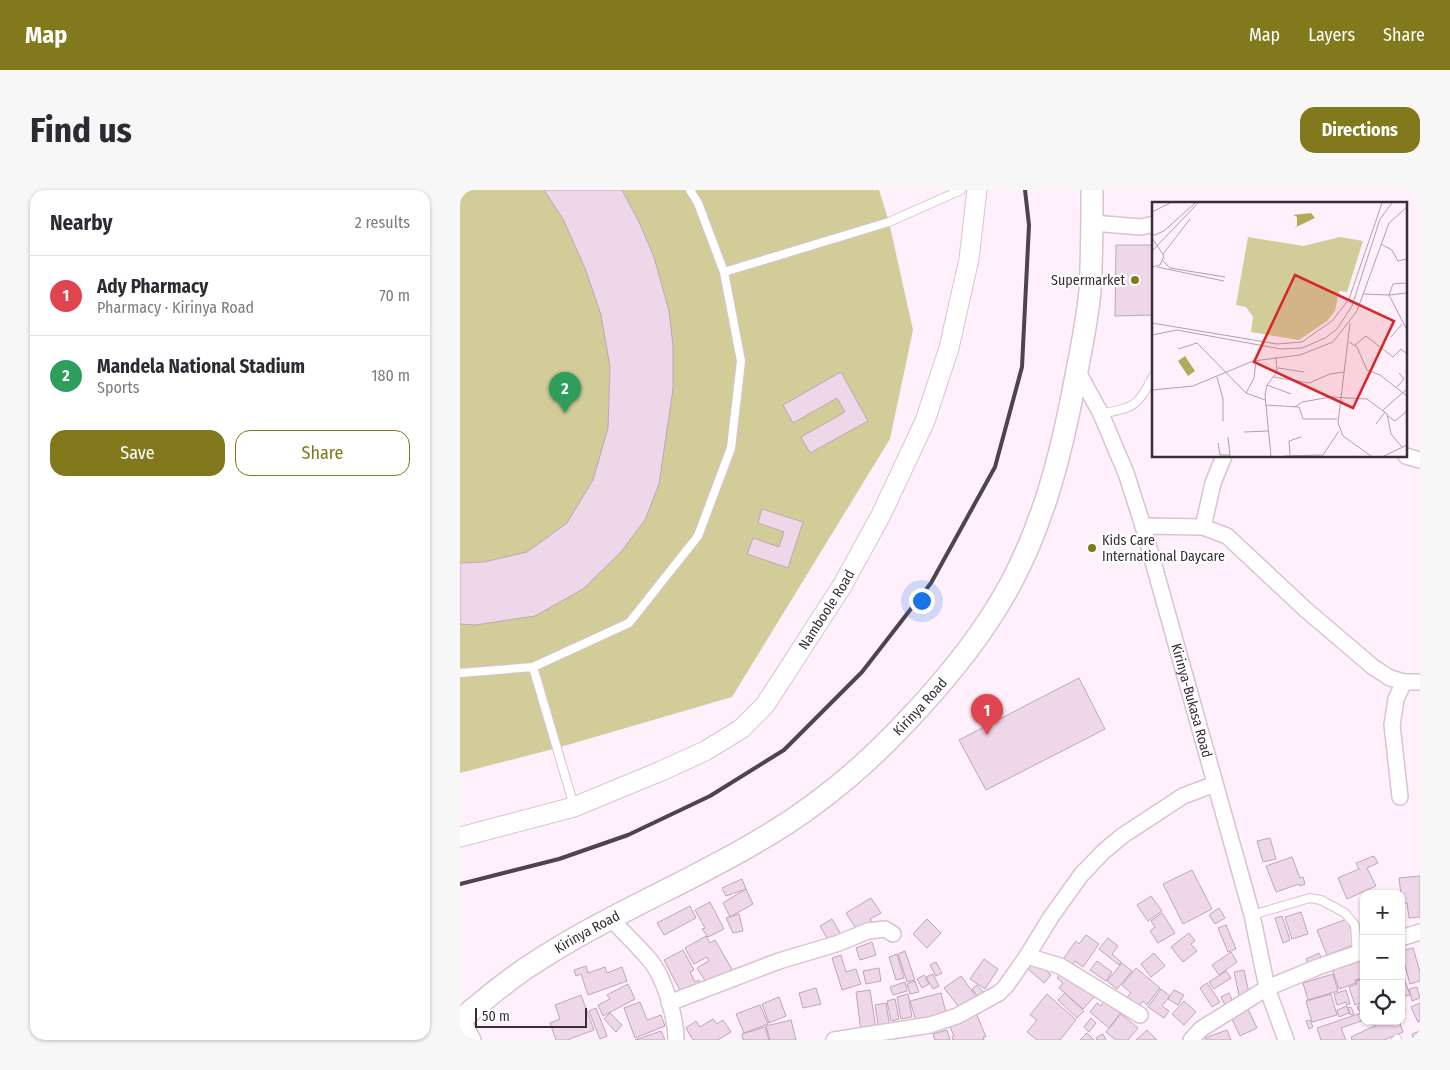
<!DOCTYPE html>
<meta charset="utf-8">
<style>
:root{--surface:#fff;--page:#f7f7f7;--text:#2b2b33;--muted:#7c7c81;--line:#e1e1e2;--accent:#82781c}
body{margin:0;font-family:"Fira Sans Condensed",sans-serif;background:var(--page);color:var(--text)}
.controls{position:absolute;right:15px;bottom:15px;display:grid;overflow:hidden;border-radius:10px;box-shadow:0 1px 4px #0004}
.controls button{width:45px;height:45px;display:grid;place-items:center;padding:0;border:0;border-bottom:1px solid var(--line);background:var(--surface);color:var(--text);font:25px sans-serif}
.scale{position:absolute;left:15px;bottom:12px;width:112px;box-sizing:border-box;padding-left:5px;border:2px solid #372e36;border-top:0;font-size:14px;line-height:18px;white-space:nowrap;color:#372e36;-webkit-text-stroke:4px #fff;paint-order:stroke}
.you{position:absolute;left:461px;top:410px;width:18px;height:18px;margin:-12px;border:4px solid #fff;border-radius:50%;background:#1a73e8;box-shadow:0 0 0 8px #1a73e833}
.badge{display:grid;place-items:center;width:32px;height:32px;border-radius:50%;background:var(--accent);color:#fff;font-size:16px;font-weight:700}
.pin{position:absolute;translate:-50% -41px;filter:drop-shadow(0 1px 2px #0008)}
.pin::after{content:'';position:absolute;top:26px;width:18px;height:15px;background:inherit;clip-path:polygon(0 0,100% 0,50% 100%)}
.list{margin:0;padding:0;list-style:none}
h2{display:flex;justify-content:space-between;align-items:center;height:65px;margin:0;padding:0 20px;font-size:21px}
h2 small{font-size:16px;font-weight:400;color:var(--muted)}
.list li{display:grid;grid-template-columns:32px 1fr auto;gap:15px;align-items:center;box-sizing:border-box;height:80px;padding:0 20px;border-top:1px solid var(--line)}
.list b{display:block;font-size:19px;white-space:nowrap}
.list p{margin:0;font-size:16px;white-space:nowrap;color:var(--muted)}
.list em{font-size:16px;font-style:normal;color:var(--muted)}
.actions{display:flex;gap:10px;padding:15px 20px}
.actions a{flex:1;padding:11px 0;border:1px solid var(--accent);border-radius:15px;text-align:center;font-size:18px;color:var(--accent)}
.actions .main{background:var(--accent);color:#fff}
.icon{flex:none;width:28px;height:28px;fill:none;stroke:currentColor;stroke-width:2;stroke-linecap:round;stroke-linejoin:round}
.map{position:relative;flex:none;width:960px;height:850px;overflow:hidden;border-radius:15px}
header{display:flex;align-items:center;gap:30px;box-sizing:border-box;height:70px;padding:0 25px;background:var(--accent);color:#fff}
header strong{font-size:24px}
nav{display:flex;gap:28px;margin-inline-start:auto;font-size:18px}
.intro{display:flex;align-items:center;justify-content:space-between;box-sizing:border-box;height:120px;padding:0 30px}
h1{margin:0;font-size:35px}
.button{padding:12px 22px;border-radius:15px;background:var(--accent);color:#fff;font-size:18px;font-weight:700}
main{display:flex;gap:30px;padding:0 30px}
aside{flex:1;background:var(--surface);border-radius:15px;box-shadow:0 1px 4px #0004}
.map>svg:first-child{display:block}
.green{fill:#d2cd98}
.building{fill:#efd7ea;stroke:#bca6b7}
.lines{fill:none;stroke-linecap:round;stroke-linejoin:round}
.service-casing{stroke:#d9c2d4;stroke-width:10}
.minor-casing{stroke:#d9c2d4;stroke-width:18}
.tertiary-casing{stroke:#d9c2d4;stroke-width:21}
.secondary-casing{stroke:#d9c2d4;stroke-width:24}
.service{stroke:#fff;stroke-width:8}
.minor{stroke:#fff;stroke-width:15}
.tertiary{stroke:#fff;stroke-width:19}
.secondary{stroke:#fff;stroke-width:21}
.rail{stroke:#4e444d;stroke-width:4}
.poi-dot{fill:#82781c;stroke:#fff;stroke-width:2}
.labels{text-anchor:middle;dominant-baseline:central;stroke-width:4.5;stroke-linejoin:round;paint-order:stroke}
.poi-label{font-size:14px;fill:#372e36;stroke:#fff;text-anchor:end}
.street-label{font-size:14px;fill:#372e36;stroke:#fff}
.inset-road{fill:none;stroke:#afa2ad;stroke-width:1}
.view{fill:#d62828;fill-opacity:0.15;stroke:#d62828;stroke-width:2.5}
.inset-edge{fill:none;stroke:#372e36;stroke-width:2.5}
</style>
<header>
<strong>Map</strong>
<nav><a>Map</a><a>Layers</a><a>Share</a></nav>
</header>
<div class="intro"><h1>Find us</h1><a class="button">Directions</a></div>
<main>
<aside>
<h2>Nearby<small>2 results</small></h2>
<ul class="list">
<li><span class="badge" style="background:#e0444e">1</span><div><b>Ady Pharmacy</b><p>Pharmacy · Kirinya Road</p></div><em>70 m</em></li>
<li><span class="badge" style="background:#2e9e5b">2</span><div><b>Mandela National Stadium</b><p>Sports</p></div><em>180 m</em></li>
</ul>
<div class="actions"><a class="main">Save</a><a>Share</a></div>
</aside>
<div class="map">
<svg width="960" height="850" viewBox="0 0 960 850">
<rect width="100%" height="100%" fill="#fff0fc"/>
<path class="green" d="M0 0H419L429 32 453 140 430 249 272 507 97 558 0 583Z"/>
<path class="building" d="M84 0H162L179 32 194 67 209 121 213 156V199L199 294 185 330 160 363 123 399 75 426 15 435 0 434V373L24 372 67 362 107 333 133 290 148 238 150 177 141 125 125 78 103 29Z
M656 55H694V125L655 126Z
M381 182 408 231 350 263 341 247 385 222 377 208 333 233 323 215Z
M302 319 343 332 328 378 287 364 293 348 319 357 324 342 298 333Z
M619 488 645 539 526 600 499 550Z
M810 648 816 669 803 672 797 651Z
M914 666 918 673 907 678 916 696 887 709 878 688 899 679 896 673Z
M832 667 840 688 843 687 845 694 840 696 839 694 816 702 806 676Z
M732 680 752 719 723 734 703 694Z
M960 686V727L949 728 947 713H942L939 688Z
M282 689 286 699 266 706 262 698Z
M286 699 293 714 270 727 263 713Z
M691 706 702 721 688 731 677 715Z
M411 708 421 723 410 729 413 734 399 743 386 723Z
M250 712 264 739 248 747 242 739 245 738 235 720Z
M230 716 236 728 204 745 197 733Z
M759 718 765 728 755 734 749 725Z
M841 722 848 744 832 749 825 727Z
M702 723 715 743 698 753 690 741 695 737 691 731Z
M279 724 283 741 273 743 266 728Z
M822 726 830 750 823 753 815 728Z
M372 729 383 748 371 755 360 736Z
M467 729 481 743 467 758 453 744Z
M887 729 896 754 867 765 857 740Z
M766 735 776 759 768 762 758 738Z
M729 743 735 751 731 754 737 761 723 772 711 757Z
M626 745 639 754 623 777 615 771 610 778 601 772 616 751 619 754Z
M246 746 250 753 255 750 273 781 249 797 237 778 249 771 247 767 234 774 225 758Z
M648 748 658 756 652 764 661 772 659 775 639 759Z
M412 752 416 765 400 770 396 758Z
M953 758 960 782V791L950 794 941 761Z
M223 760 234 780 230 782 235 792 239 790 242 796 223 806 204 770Z
M445 761 455 790 447 792 438 764Z
M771 762 777 772 759 785 752 775Z
M694 763 705 776 691 787 681 774Z
M859 763 863 771 850 777 846 769Z
M437 764 444 788 436 790 429 767Z
M381 765 386 782 396 779 401 794 382 800 372 768Z
M904 768V788L895 790 896 793 879 799 872 779Z
M524 769 538 779 525 799 510 789Z
M575 771 591 785 584 793 568 779Z
M637 771 652 782 646 791 630 780Z
M476 772 482 783 476 786 470 775Z
M662 773 672 781 657 799 647 791Z
M126 776 128 783 145 777 147 783 162 777 167 791 128 805 121 784 116 786 114 780Z
M419 778 421 791 406 794 403 781Z
M676 778 700 798 687 815 683 811 678 817 667 807 671 803 662 795Z
M941 779 950 805 941 807Z
M784 780 789 803 779 805 774 782Z
M766 781 771 788 754 799 749 792Z
M602 783 635 806 623 819 599 798 603 793 597 788Z
M473 784 479 796 473 799 466 787Z
M873 784 878 801 848 810 843 793Z
M464 785 469 794 462 798 457 789Z
M501 786 518 809 502 821 484 798Z
M904 789V812L895 815 889 797 897 794 896 791Z
M455 791 459 802 450 804 447 794Z
M445 792 447 801 433 805 430 797Z
M747 793 760 812 752 817 740 798Z
M168 794 175 809 143 826 138 815 150 809 147 805Z
M517 795 524 803 519 808 512 799Z
M957 797 960 808 952 811 949 799Z
M356 798 361 814 343 818 339 803Z
M701 799 710 806 702 816 709 821 704 828 688 817Z
M410 800 416 839 401 841 396 802Z
M714 800 724 805 718 815 708 809Z
M886 800 890 814 886 815V812L877 815 874 804Z
M481 803 486 823 456 831 450 811Z
M605 803 624 821 617 828 598 810Z
M769 803 773 812 765 815 761 807Z
M448 804 452 827 441 829 437 807Z
M587 804 616 830 600 850H577L567 842 577 830 570 825Z
M871 804 877 825 852 832 846 811Z
M121 805 134 840 107 850H96L90 833 100 829 95 815Z
M319 807 326 826 309 833 302 814Z
M435 809 439 829 431 831 427 811Z
M645 810 661 822 649 838 630 822 637 813 641 816Z
M943 810 945 820 941 821V811Z
M724 811 736 822 724 835 712 824Z
M180 812 187 830 201 825 205 836 175 848 164 818Z
M426 813 430 838 419 840 415 815Z
M960 813V831L958 832 951 817Z
M904 814V820L900 822 897 817Z
M300 815 308 834 284 843 276 824Z
M887 816 889 823 879 827 877 820Z
M787 817 797 838 780 846 770 825Z
M891 817 894 824 890 825 888 818Z
M136 818 147 846 140 849 129 821Z
M904 822V830L881 838 886 850H861L857 838Z
M150 823 162 835 156 842 144 829Z
M516 823 526 847H523L524 850H493L492 847 494 846 489 835Z
M661 824 678 838 668 850H656L646 842Z
M631 828 636 833 629 842 624 837Z
M253 829 257 834 263 830 271 842 258 850H233L226 838 236 831 240 837Z
M331 830 336 850H310L306 836Z
M850 830 853 837 849 839 846 831Z
M925 831H939L943 842 924 850H892L891 847Z
M305 837 309 850H283L282 844Z
M487 840 490 850H475L473 844Z
M687 840 697 850H676Z
M767 840 771 850H746L745 848Z
M201 841 205 850H175Z
M960 841V850H954L952 844Z
M627 843 634 850H620Z
M643 844 646 850H637L636 848Z"/>
<g class="lines">
<g class="service-casing">
<path id="service" d="M264 82 429 32 501 0
M641 224C678 216 676 217 694 185
M73 477 114 616
M0 483 73 477 169 433 238 346 271 258 281 171 264 82 238 13 230 0
M792 725 850 708 861 710 885 723 895 735 897 764
M936 850 937 849"/>
</g>
<g class="minor-casing">
<g id="minor">
<path d="M632 33 681 37 694 34"/>
<path id="s1" d="M617 180 641 224 666 283 683 336 792 725 807 798 826 850"/>
<path d="M946 266 960 270"/>
<path d="M683 336 743 337 767 346 845 419 913 477 930 488 944 492H960"/>
<path d="M743 337 753 293 764 266"/>
<path d="M940 607 932 535 936 509 944 492"/>
<path d="M151 729C163 742 177 755 189 769 204 786 216 827 216 850"/>
<path d="M941 748 960 742"/>
<path d="M567 766 600 776 680 825"/>
<path d="M209 813 319 771 376 754 408 741 425 739 433 744"/>
<path d="M2 829 13 850"/>
<path d="M374 850 470 835 497 826 539 803 546 796 567 766 591 727 621 685 643 662 662 646 723 606 755 594"/>
<path d="M731 850 741 839 807 798 858 777 904 761"/>
</g>
</g>
<g class="tertiary-casing">
<g id="tertiary">
<path id="s2" d="M0 647 114 617 201 581 245 561 281 539 305 515 382 396 421 325 465 231 489 158 500 109 509 69 517 0"/>
</g>
</g>
<g class="secondary-casing">
<g id="secondary">
<path id="s3" d="M0 830C23 811 46 791 71 775 143 727 224 695 298 651 354 619 403 578 446 532 486 490 524 444 551 393 584 331 601 264 614 196 620 165 627 133 630 101 632 67 632 34 632 0"/>
</g>
</g>
<use href="#service" class="service"/>
<use href="#minor" class="minor"/>
<use href="#tertiary" class="tertiary"/>
<use href="#secondary" class="secondary"/>
<path class="rail" d="M0 694 99 669 168 645 250 606 324 560 402 482 471 393 535 277 562 177 569 35 565 0"/>
</g>
<g class="poi-dot">
<circle cx="675" cy="90" r="5"/>
<circle cx="632" cy="358" r="5"/>
</g>
<g class="labels">
<g class="poi-label">
<text x="665" y="90">Supermarket</text>
<text x="642" y="350" text-anchor="start">Kids Care<tspan x="642" dy="16">International Daycare</tspan></text>
</g>
<g class="street-label">
<text stroke="none"><textPath href="#s2" startOffset="450">Namboole Road</textPath></text>
<text stroke="none"><textPath href="#s1" startOffset="351">Kirinya-Bukasa Road</textPath></text>
<text stroke="none"><textPath href="#s3" startOffset="560">Kirinya Road</textPath></text>
<text stroke="none"><textPath href="#s3" startOffset="155">Kirinya Road</textPath></text>
</g>
</g>
<g transform="translate(692 12)">
<rect width="255" height="255" fill="#fff0fc"/>
<path d="M96 35 151 44 188 35 211 39 195 90 187 89 183 109 175 119 147 138 99 130 101 115 94 105 84 103Z" fill="#d2cd98"/>
<path d="M159 11 163 16 140 27 145 24V15L141 13ZM33 154 43 169 36 174 26 159Z" fill="#b3aa59"/>
<path class="inset-road" d="M0 10 18 1M0 34 12 29 43 1M0 36 12 54 8 63 0 65M229 42 240 48 246 59 255 57M0 49 46 1M11 52 38 17M11 59 18 66 73 75M5 65 72 79M255 81 241 82 237 93 255 91M212 92 237 93 255 128M0 121 125 142 150 140 180 119 197 97 230 1M198 121 186 221 191 234 219 254M0 133 25 128 129 147 150 146 173 136 185 127 200 104 228 17 240 1M239 135 250 122M197 140 205 145 215 168 228 173 255 194M203 143 214 134 241 155 249 147 255 152M26 147 45 141 94 191 113 198M126 166 152 170M65 175 71 197V219M122 175 157 181 178 172 192 170M115 183 139 192M245 185 252 177 247 171M0 188 41 184 101 159 148 153 181 140 205 109 237 21 255 5M94 191 102 176 104 158M113 203 147 205 151 217H185M143 205 150 200 179 195 215 197 235 212 239 232 250 245M231 208 255 187M236 214 243 219 255 209M224 222 233 210M92 230 116 229M76 235 78 254M66 241 68 253H77M138 253 137 239 149 235M171 253 187 229M119 254 113 193 115 183 125 170 124 155M132 254 171 253M232 254 255 243"/>
<path class="view" d="M143 73 242 119 201 206 102 160Z"/>
<rect width="255" height="255" class="inset-edge"/>
</g>
</svg>
<div class="controls">
<button>+</button>
<button>−</button>
<button><svg class="icon" aria-label="locate" viewBox="0 0 24 24"><circle cx="12" cy="12" r="6"/><path d="M12 2v4M12 18v4M2 12h4M18 12h4"/></svg></button>
</div>
<div class="scale">50 m</div>
<div class="you"></div>
<div class="pin badge" style="left:527px;top:545px;background:#e0444e">1</div>
<div class="pin badge" style="left:105px;top:223px;background:#2e9e5b">2</div>
</div>
</main>
